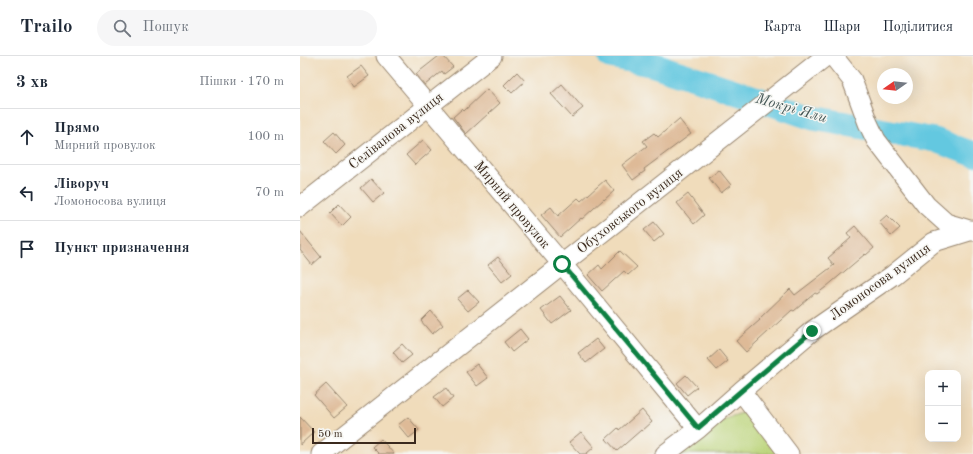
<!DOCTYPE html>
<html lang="uk">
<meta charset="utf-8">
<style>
:root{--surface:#fff;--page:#f6f6f7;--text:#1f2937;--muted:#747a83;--line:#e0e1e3}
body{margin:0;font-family:"Old Standard TT",serif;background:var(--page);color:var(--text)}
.controls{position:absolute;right:12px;bottom:12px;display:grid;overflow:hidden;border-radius:8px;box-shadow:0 4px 16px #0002}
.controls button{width:36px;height:36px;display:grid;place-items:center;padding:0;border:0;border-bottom:1px solid var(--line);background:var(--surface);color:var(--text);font:20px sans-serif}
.compass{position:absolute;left:577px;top:12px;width:36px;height:36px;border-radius:50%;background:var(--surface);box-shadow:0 4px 16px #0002;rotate:256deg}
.scale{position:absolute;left:12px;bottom:10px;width:104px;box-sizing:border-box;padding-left:4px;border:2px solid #3b2a1e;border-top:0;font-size:11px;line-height:14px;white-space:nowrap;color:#3b2a1e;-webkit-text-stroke:3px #f6f6f2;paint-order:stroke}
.stop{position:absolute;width:12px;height:12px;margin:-9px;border:3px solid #0b8043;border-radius:50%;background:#fff}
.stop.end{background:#0b8043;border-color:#fff;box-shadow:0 1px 4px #0008}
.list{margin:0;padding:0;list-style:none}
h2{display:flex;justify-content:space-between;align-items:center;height:52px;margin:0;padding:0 16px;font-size:17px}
h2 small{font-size:13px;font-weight:400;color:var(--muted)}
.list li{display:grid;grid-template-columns:26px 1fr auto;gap:12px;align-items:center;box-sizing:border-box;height:56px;padding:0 16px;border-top:1px solid var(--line)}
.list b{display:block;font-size:15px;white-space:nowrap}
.list p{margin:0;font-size:13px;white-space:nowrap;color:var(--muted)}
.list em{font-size:13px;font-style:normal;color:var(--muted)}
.icon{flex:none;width:22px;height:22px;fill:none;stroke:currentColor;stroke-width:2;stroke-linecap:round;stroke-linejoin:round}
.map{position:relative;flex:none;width:673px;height:398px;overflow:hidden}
header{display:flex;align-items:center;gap:24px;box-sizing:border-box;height:56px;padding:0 20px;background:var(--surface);border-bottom:1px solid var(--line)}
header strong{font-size:19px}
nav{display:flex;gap:22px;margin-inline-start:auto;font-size:14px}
.search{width:280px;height:36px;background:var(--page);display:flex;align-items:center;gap:10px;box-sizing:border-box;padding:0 14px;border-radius:22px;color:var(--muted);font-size:15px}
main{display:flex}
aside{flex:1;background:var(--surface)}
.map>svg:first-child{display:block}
.grass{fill:#bbd479;stroke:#7b7f4c}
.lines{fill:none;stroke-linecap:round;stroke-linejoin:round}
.river{stroke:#63c8e0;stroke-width:25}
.building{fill:#deba97}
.minor-casing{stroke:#96836c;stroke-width:21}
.minor{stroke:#fff;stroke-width:19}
.route{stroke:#0b8043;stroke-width:5}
.labels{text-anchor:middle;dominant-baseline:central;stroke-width:3;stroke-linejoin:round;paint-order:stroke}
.street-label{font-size:14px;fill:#3b2a1e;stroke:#f6f6f2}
.water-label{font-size:15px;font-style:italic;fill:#475958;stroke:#f6f6f2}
</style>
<header>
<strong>Trailo</strong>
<div class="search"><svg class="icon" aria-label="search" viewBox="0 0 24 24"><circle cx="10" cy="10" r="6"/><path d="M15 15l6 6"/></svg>Пошук</div>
<nav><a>Карта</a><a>Шари</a><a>Поділитися</a></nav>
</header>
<main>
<aside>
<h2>3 хв<small>Пішки · 170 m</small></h2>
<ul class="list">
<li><svg class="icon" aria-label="ahead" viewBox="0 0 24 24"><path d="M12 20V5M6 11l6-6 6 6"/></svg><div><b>Прямо</b><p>Мирний провулок</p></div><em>100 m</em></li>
<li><svg class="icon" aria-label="left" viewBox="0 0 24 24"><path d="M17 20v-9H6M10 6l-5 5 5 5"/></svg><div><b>Ліворуч</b><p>Ломоносова вулиця</p></div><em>70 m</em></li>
<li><svg class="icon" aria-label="arrive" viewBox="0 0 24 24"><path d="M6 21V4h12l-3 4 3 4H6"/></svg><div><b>Пункт призначення</b></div></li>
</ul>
</aside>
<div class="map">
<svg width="673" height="398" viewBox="0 0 673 398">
<rect width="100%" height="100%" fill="#f6f6f2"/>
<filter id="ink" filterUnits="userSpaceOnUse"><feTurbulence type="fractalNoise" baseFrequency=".025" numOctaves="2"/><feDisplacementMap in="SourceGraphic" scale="8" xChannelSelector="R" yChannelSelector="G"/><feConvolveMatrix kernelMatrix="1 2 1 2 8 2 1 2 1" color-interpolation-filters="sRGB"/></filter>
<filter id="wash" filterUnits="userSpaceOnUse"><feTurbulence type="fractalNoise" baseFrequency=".012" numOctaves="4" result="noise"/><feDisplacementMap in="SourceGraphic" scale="16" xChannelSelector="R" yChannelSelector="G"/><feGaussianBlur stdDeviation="0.9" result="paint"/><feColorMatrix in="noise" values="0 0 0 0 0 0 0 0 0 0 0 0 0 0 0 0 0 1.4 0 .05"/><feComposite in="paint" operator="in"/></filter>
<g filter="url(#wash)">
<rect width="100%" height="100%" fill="#f0dcbb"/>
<path class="grass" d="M452 353 483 398H365L398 373Z"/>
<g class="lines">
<path class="river" d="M310 0 354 9 431 34 513 62 635 84 673 98"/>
</g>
<g id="blocks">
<path class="building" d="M139 0H143L153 11 144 18 142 15 125 29 116 18Z
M61 10 69 20 54 31 47 20Z
M217 16 225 25 212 37 204 29Z
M262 28 283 52 272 61 251 38Z
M187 33 200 47 166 78 153 61 162 53 164 55Z
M379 63 391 78 344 113 345 115 333 124 322 109 347 90 343 85 354 77 358 81Z
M34 76 45 89 36 98 24 85Z
M123 84 132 94 115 109 106 99Z
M419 114 431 129 421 137 409 122Z
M71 123 84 137 73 146 61 132Z
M305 124 314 135 304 144V143L282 163 281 162 260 181 241 159 251 151 258 160 278 142 281 145Z
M388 138 404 159 394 168 377 147Z
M39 148 51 161 42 170 30 157Z
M587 159 600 172 591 180 579 166Z
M354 166 364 178 354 186 344 174Z
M555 170 574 192 566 199 565 198 526 231 517 238 515 237 494 255 492 254 446 296 436 285 460 264 459 263 490 233 495 239 534 209 528 202 551 182 547 177Z
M0 175 21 201 12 209 0 194Z
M320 195 337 211 328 219 324 215 302 235 288 219 299 209 302 213Z
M198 201 212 218 202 226 188 209Z
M168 234 179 246 168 255 157 243Z
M260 240 271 254 252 268 241 254Z
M131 255 143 269 132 278 121 265Z
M220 273 228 283 212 296 204 286Z
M296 283 304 293 286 307 278 297Z
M102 288 112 299 102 307 93 296Z
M419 294 428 305 417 314 408 304Z
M177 308 188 322 177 330 166 316Z
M386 319 397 331 387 339 377 327Z
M26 328 47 351 34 362 14 339Z
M146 332 153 342 142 351 134 341Z
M342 354 352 366 342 375 341 374 317 395 306 383 318 372 319 374Z
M0 361 14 376 0 389Z
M108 361 119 374 109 382 98 369Z
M281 376 294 391 286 398H280L269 386Z
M81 383 94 398H79L72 391Z"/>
</g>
</g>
<g filter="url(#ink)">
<use href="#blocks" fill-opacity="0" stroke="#96836c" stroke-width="1"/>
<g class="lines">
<g class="minor-casing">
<path id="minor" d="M86 0 262 208 398 373
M533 0 552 24 568 67 576 84 626 149 646 167 673 175
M0 151 192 0
M441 335 489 398
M21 398 526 0
M365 398 398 373 441 335 512 275 593 219 634 186 673 174"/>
</g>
<use href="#minor" class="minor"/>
</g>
</g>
<g class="lines" filter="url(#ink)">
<path class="route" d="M262 208 398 372 441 335 512 275"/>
</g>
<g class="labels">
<g class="street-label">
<text transform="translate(96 75) rotate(-38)">Селіванова вулиця</text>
<text transform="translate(212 149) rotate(50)">Мирний провулок</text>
<text transform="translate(330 155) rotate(-38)">Обуховського вулиця</text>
<text transform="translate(580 226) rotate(-36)">Ломоносова вулиця</text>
</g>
<g class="water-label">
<text transform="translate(491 53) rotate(16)">Мокрі Яли</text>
</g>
</g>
</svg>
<div class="controls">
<button>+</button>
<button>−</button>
</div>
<svg class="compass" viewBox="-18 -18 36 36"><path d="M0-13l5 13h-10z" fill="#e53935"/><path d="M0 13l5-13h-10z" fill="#747a83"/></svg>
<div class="scale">50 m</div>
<div class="stop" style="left:262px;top:208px"></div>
<div class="stop end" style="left:512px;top:275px"></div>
</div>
</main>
